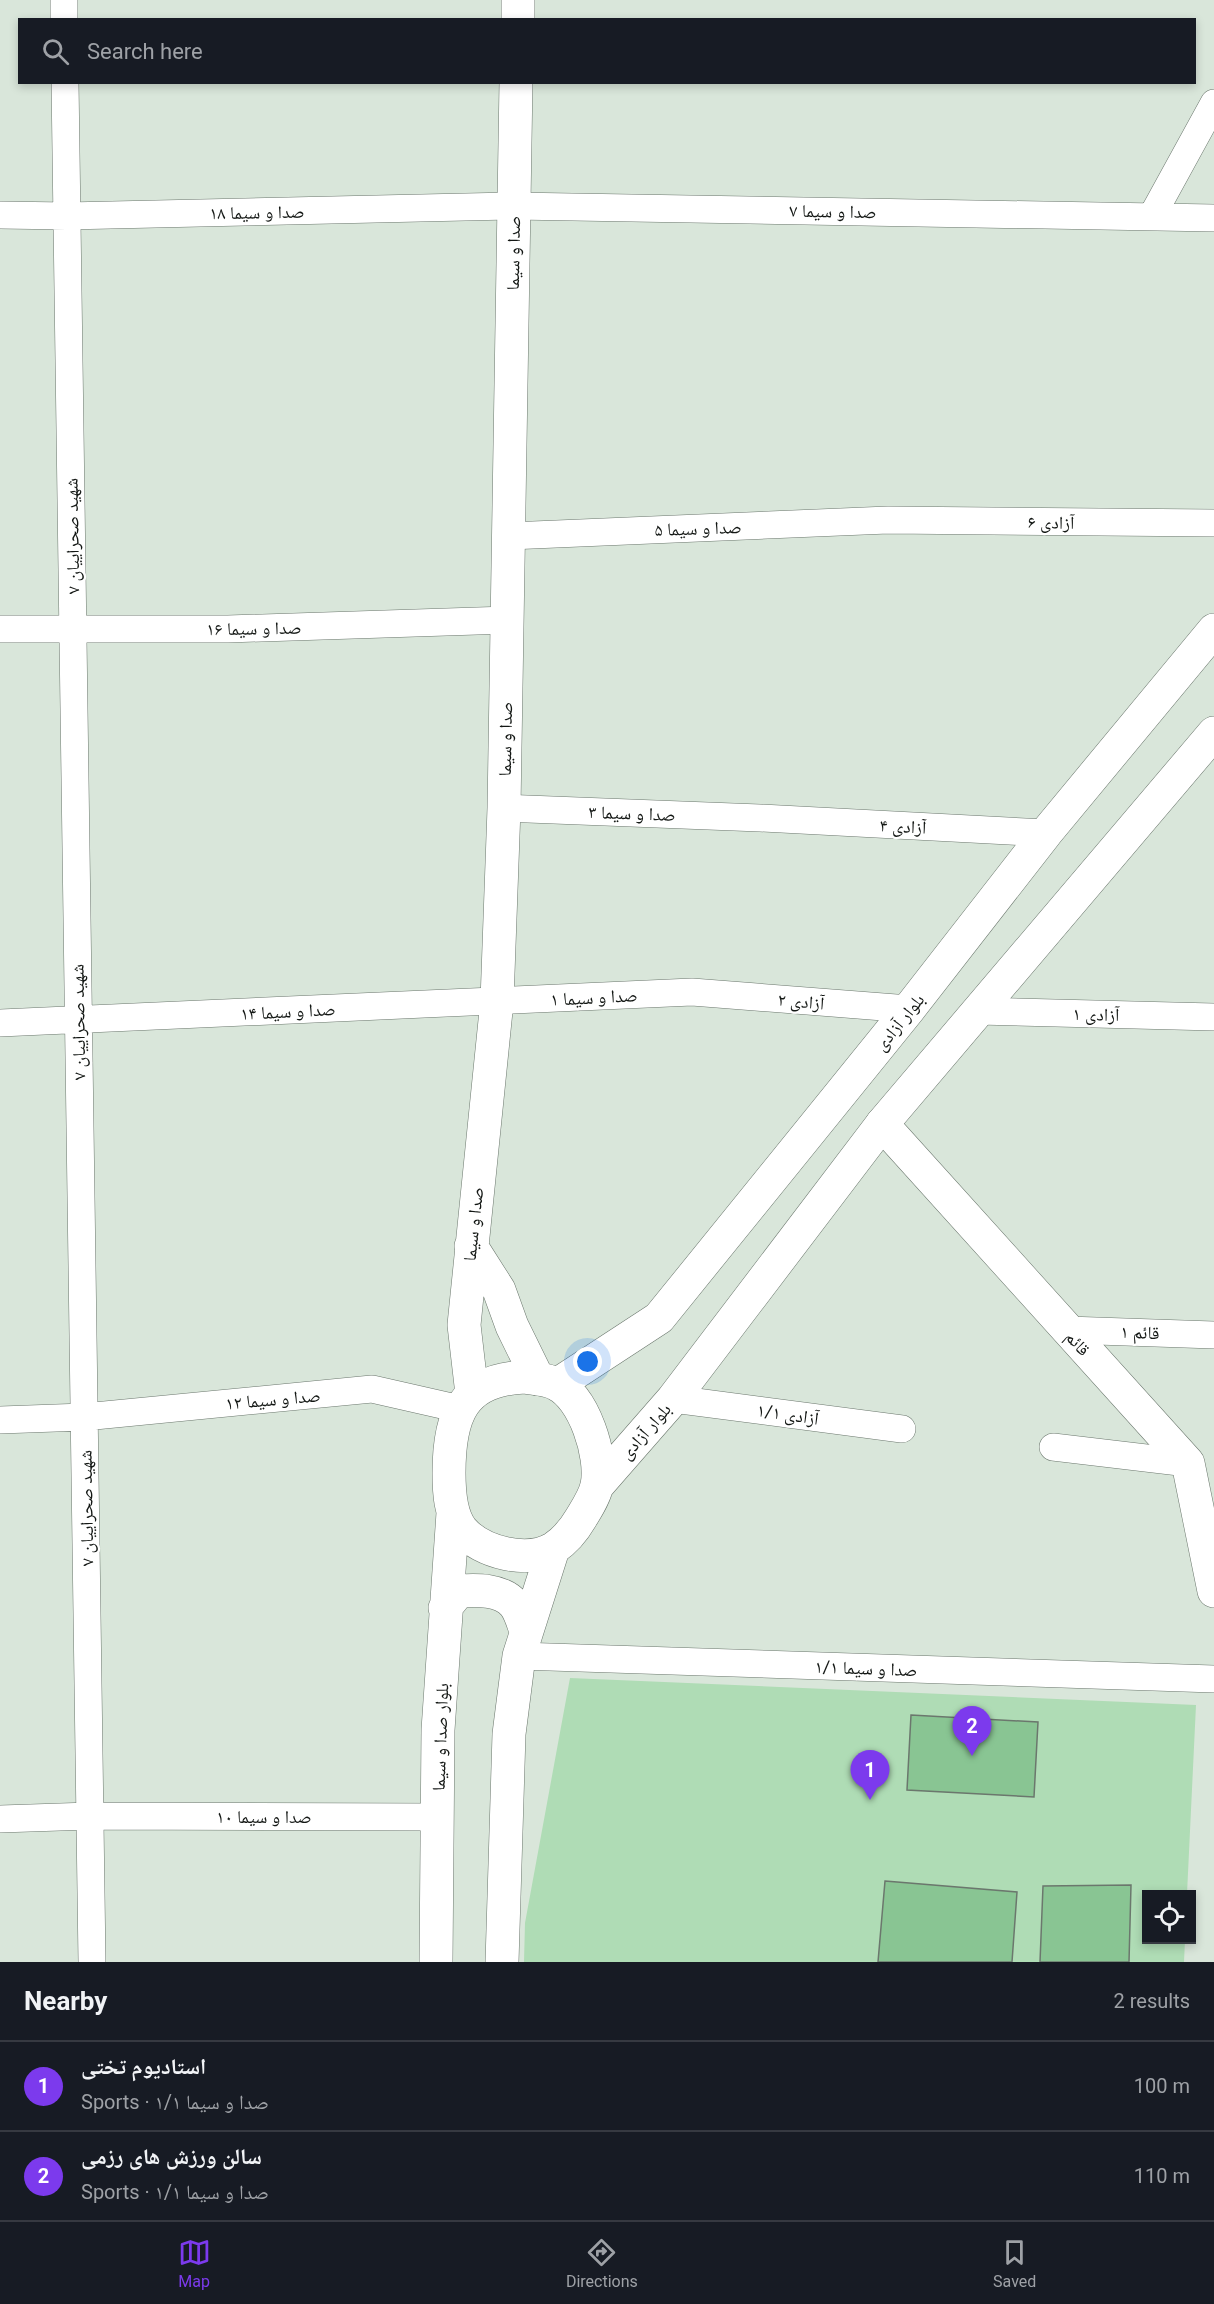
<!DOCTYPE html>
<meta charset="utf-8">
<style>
:root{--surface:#171b24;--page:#242831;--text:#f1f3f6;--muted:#9ea1a6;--line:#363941;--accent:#7c3aed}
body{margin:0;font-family:Roboto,"Noto Naskh Arabic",sans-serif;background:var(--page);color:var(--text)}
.controls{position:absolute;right:18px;bottom:18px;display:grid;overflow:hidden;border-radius:0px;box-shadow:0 3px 9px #0003}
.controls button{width:54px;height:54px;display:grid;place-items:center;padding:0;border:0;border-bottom:2px solid var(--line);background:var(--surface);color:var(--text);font:30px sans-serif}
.you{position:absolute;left:588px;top:1362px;width:21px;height:21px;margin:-15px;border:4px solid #fff;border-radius:50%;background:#1a73e8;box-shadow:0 0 0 9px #1a73e833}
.badge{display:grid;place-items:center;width:39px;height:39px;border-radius:50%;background:var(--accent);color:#fff;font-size:20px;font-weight:700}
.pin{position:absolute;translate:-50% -50px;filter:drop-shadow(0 2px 3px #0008)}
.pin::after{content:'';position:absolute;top:32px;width:21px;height:18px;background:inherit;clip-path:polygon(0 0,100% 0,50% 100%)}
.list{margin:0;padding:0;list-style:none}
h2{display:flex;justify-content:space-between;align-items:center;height:78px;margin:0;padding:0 24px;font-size:26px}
h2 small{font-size:20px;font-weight:400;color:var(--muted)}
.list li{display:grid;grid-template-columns:39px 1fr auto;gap:18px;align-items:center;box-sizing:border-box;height:90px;padding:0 24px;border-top:2px solid var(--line)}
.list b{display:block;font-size:22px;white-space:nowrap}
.list p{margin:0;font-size:20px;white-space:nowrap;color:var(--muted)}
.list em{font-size:20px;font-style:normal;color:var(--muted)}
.icon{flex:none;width:33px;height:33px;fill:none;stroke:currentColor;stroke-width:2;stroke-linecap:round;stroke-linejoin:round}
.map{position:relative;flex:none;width:1214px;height:1962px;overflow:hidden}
.search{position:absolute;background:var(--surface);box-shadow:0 3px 9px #0003;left:18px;right:18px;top:18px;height:66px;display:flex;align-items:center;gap:15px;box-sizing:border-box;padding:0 21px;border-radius:0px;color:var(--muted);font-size:22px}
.sheet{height:258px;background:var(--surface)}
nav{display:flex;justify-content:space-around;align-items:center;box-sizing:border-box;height:84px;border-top:2px solid var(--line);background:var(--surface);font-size:16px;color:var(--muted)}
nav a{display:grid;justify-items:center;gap:3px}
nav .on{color:var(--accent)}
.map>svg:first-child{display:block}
.green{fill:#afdcb5}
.building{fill:#89c593;stroke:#6b776d;stroke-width:1.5}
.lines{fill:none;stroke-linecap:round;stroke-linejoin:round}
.minor-casing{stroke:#6b776d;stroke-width:28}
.tertiary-casing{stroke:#6b776d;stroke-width:34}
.secondary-casing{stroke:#6b776d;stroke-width:34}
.minor{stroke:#fff;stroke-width:27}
.tertiary{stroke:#fff;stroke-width:33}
.secondary{stroke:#fff;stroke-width:33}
.labels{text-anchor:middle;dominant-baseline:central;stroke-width:4.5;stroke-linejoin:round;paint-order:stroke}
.street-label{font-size:18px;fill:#131714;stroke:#fff}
</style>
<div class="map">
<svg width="1214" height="1962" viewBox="0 0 1214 1962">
<rect width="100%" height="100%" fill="#d9e6da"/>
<path class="green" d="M570 1678 1196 1705 1187 1894H1146V1940H1185L1184 1962H524L525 1923Z"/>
<path class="building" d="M911 1715 1038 1722 1034 1797 907 1790Z
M885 1881 1017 1892 1012 1962H878Z
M1131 1885 1129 1962H1040L1043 1886Z"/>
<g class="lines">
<g class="minor-casing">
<path id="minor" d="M64 0V20
M65 82 92 1962
M0 215 67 216 514 206 1214 218
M1152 216 1214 103
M509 536 888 520 1214 523
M0 629H228L508 620
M504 808 760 818 1046 833
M978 1011 1214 1017
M0 1023 692 992 909 1009
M1067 1330 1214 1335
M673 1399 902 1429
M0 1420 84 1417 372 1389 460 1409
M1053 1447 1188 1463
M519 1656 1214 1679
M0 1819 90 1816 438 1817"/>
</g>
<g class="tertiary-casing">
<path id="tertiary" d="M518 20V0
M882 1124 1188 1463 1214 1591
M471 1246 499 1290 512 1326 538 1379
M472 1394 464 1325 497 1001 504 808 516 82"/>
</g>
<g class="secondary-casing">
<path id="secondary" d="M525 1377C535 1379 547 1379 556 1384 584 1397 603 1456 597 1485 595 1496 587 1508 581 1518 574 1530 566 1540 554 1548 528 1564 482 1553 462 1530 450 1515 449 1491 449 1473 449 1416 462 1379 525 1377Z
M558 1384 659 1318 909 1009 1046 833 1214 630
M597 1486 673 1399 882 1124 1214 733
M445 1608 459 1591C477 1590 501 1589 514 1604 520 1611 523 1623 526 1631
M436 1962 438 1730 453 1513
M502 1962 509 1734 519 1656 553 1549"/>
</g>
<use href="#minor" class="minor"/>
<use href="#tertiary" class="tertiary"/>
<use href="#secondary" class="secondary"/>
</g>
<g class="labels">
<g class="street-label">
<text transform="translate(833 211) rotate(1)">صدا و سیما ۷</text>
<text transform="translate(257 212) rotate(-1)">صدا و سیما ۱۸</text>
<text transform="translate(513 253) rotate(-89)">صدا و سیما</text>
<text transform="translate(1051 522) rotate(1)">آزادی ۶</text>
<text transform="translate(698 528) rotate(-2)">صدا و سیما ۵</text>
<text transform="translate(72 536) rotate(-91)">شهید صحراییان ۷</text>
<text transform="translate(254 628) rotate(-1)">صدا و سیما ۱۶</text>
<text transform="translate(505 739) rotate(-89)">صدا و سیما</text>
<text transform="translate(632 813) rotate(2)">صدا و سیما ۳</text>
<text transform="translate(903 826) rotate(3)">آزادی ۴</text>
<text transform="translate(594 997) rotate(-3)">صدا و سیما ۱</text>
<text transform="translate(801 1001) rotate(5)">آزادی ۲</text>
<text transform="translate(288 1011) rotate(-3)">صدا و سیما ۱۴</text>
<text transform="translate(1096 1014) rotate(1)">آزادی ۱</text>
<text transform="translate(78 1022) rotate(-91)">شهید صحراییان ۷</text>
<text transform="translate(899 1022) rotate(-51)">بلوار آزادی</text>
<text transform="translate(473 1224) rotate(-84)">صدا و سیما</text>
<text transform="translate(1140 1332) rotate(2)">قائم ۱</text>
<text transform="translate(1078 1343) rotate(48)">قائم</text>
<text transform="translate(273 1399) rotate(-5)">صدا و سیما ۱۲</text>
<text transform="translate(788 1414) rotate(8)">آزادی ۱/۱</text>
<text transform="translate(645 1431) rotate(-49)">بلوار آزادی</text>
<text transform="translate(86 1508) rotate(-91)">شهید صحراییان ۷</text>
<text transform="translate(866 1668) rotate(2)">صدا و سیما ۱/۱</text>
<text transform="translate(440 1737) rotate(-88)">بلوار صدا و سیما</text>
<text x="264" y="1816">صدا و سیما ۱۰</text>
</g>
</g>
</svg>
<div class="controls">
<button><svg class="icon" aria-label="locate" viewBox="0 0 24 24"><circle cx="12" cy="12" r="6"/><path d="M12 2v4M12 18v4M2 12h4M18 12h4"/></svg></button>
</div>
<div class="you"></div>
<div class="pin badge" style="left:870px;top:1800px">1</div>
<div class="pin badge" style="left:972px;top:1756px">2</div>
<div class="search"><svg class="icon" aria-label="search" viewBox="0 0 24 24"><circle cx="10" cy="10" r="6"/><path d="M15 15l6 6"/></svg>Search here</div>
</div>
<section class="sheet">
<h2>Nearby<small>2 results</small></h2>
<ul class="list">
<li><span class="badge">1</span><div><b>استادیوم تختی</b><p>Sports · صدا و سیما ۱/۱</p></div><em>100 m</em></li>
<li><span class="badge">2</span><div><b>سالن ورزش های رزمی</b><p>Sports · صدا و سیما ۱/۱</p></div><em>110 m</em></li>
</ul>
</section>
<nav>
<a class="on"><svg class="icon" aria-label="map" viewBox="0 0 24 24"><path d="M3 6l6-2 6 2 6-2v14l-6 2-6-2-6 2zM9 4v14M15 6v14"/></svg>Map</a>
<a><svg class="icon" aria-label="directions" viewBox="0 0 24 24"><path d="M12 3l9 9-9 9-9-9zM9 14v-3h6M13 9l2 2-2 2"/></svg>Directions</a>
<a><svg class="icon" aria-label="saved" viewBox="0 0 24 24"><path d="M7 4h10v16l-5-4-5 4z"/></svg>Saved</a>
</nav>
